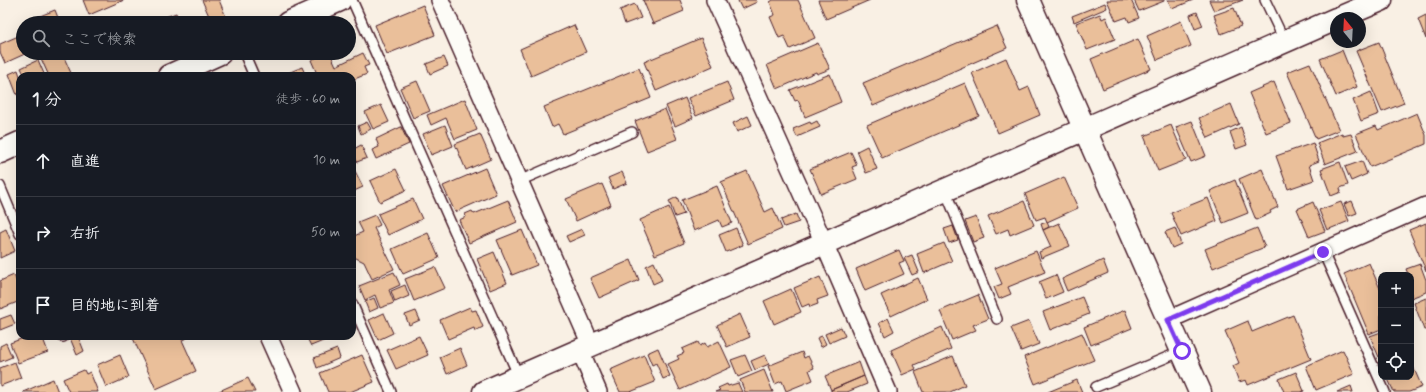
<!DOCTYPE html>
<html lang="ja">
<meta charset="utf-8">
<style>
:root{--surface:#171b24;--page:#242831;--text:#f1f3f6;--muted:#9ea1a6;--line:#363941}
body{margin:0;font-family:Mynerve,"Klee One",sans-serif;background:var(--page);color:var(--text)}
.controls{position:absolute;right:12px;bottom:12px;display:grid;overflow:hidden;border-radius:8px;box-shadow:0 4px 16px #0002}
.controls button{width:36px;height:36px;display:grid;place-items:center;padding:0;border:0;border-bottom:1px solid var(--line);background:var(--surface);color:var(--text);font:20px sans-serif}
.compass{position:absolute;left:1330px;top:12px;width:36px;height:36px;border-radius:50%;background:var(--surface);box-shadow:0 4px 16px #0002;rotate:342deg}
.stop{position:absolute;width:12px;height:12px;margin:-9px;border:3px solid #7c3aed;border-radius:50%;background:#fff}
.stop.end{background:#7c3aed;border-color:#fff;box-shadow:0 1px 4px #0008}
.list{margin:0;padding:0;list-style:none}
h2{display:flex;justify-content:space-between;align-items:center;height:52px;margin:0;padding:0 16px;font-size:17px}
h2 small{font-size:13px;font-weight:400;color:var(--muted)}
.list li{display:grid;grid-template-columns:26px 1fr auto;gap:12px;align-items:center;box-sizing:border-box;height:72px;padding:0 16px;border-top:1px solid var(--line)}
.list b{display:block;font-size:15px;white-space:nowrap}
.list em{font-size:13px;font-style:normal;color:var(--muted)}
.icon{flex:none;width:22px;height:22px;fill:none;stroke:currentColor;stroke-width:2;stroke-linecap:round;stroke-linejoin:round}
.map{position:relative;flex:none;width:1426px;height:392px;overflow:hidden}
.search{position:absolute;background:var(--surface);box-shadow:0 4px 16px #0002;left:16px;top:16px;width:340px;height:44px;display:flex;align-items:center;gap:10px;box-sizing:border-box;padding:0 14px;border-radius:22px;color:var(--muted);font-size:15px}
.panel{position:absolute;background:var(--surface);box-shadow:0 4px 16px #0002;left:16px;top:72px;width:340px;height:268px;border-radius:12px}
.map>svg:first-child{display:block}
.building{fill:#eabf9a;stroke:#4a1f2b}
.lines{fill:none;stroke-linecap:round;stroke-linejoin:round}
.lane-casing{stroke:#4a1f2b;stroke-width:12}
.street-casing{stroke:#4a1f2b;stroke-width:20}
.secondary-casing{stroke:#4a1f2b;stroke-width:25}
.lane{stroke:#fdfcf7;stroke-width:9}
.street{stroke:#fdfcf7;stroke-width:17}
.secondary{stroke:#fdfcf7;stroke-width:22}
.route{stroke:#7c3aed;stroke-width:5}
</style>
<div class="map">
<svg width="1426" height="392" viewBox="0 0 1426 392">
<rect width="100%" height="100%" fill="#f9f0e4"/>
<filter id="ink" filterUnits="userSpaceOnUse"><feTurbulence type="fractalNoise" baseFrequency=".025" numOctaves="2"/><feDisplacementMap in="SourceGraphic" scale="8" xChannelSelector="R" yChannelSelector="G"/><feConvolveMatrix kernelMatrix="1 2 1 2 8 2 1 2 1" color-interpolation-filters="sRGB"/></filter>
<g filter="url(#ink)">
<path class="building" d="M83 0H124L89 15Z
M202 0H219L226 17 212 23Z
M643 0H680L684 11 653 24Z
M739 0H756L757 2 742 9 738 1Z
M773 0H798L815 38 790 49 784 36 779 38 770 17 775 15 770 2Z
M818 0H870L826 19Z
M1107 0H1131L1139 18 1129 22 1127 17 1116 21Z
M1134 0H1164V1L1139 11Z
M1168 0H1193L1172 9Z
M1209 0H1243L1214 11Z
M1105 3 1107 8 1074 22 1072 16Z
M635 4 641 18 625 24 620 10Z
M423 5 435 35 387 54 375 25Z
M1234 8 1241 26 1221 34 1214 15Z
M55 10 60 23H31L30 20Z
M1197 12 1203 26 1195 29 1190 15Z
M176 13 180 23H162L160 19Z
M1100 14 1102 19 1106 17 1115 39 1087 50 1076 23Z
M1426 15V39L1418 19Z
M1181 21 1191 46 1157 60 1147 36Z
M574 25 586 52 531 76 520 49Z
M997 26 1007 48 873 106 863 83Z
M23 34V53H27L5 63 0 52V44Z
M701 38 713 66 656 91 644 62Z
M1138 39 1151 69 1103 89 1091 59Z
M1379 42 1404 103 1382 112 1356 51Z
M818 43 830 69 817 74 816 72 777 89 767 65Z
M1342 50 1357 87 1336 96 1320 59Z
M40 53H62L71 73 63 76H49L39 54Z
M327 53H330L336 66 363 53 369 65 364 67 367 74 352 80V76H318L311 60Z
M444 57 448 66 430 74 426 64Z
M1006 58 1020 91 1029 87 1040 115 998 133 972 73Z
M38 60 45 76H25L21 68Z
M1310 63 1339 130 1316 139 1287 72Z
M302 67 306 76H281Z
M639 68 651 98 563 134 558 124 552 127 544 107Z
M18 70 20 76V94L17 95 9 74Z
M830 74 841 102 805 117 798 100 795 101 790 90Z
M417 81 430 111 413 118 400 88Z
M727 82 734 100 696 116 688 98Z
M1274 82 1291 123 1266 133 1249 93Z
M965 83 979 116 882 158 867 125Z
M1371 92 1379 114 1361 121 1353 100Z
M685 98 693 118 675 126 666 106Z
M465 99 477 130 455 139 446 118 431 125 427 115Z
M1231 104 1239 124 1208 138 1199 118Z
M381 105 389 122 373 129 365 112Z
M665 109 677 139 647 151 635 121Z
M1417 113 1426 135V144L1370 167 1356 134 1376 126 1378 130Z
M748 116 752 125 737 132 733 123Z
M817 121 820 127 797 137 793 129 810 122 811 124Z
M1192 121 1206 156 1191 162 1176 127Z
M367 122 371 129 361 134 358 126Z
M445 125 453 146 431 155 423 134Z
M1171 125 1186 160 1158 171 1144 136Z
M401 127 409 144 376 159 372 150 379 147 376 139Z
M1241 127 1247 145 1236 149 1230 132Z
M1342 133 1343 136 1351 134 1358 151 1325 164 1317 143Z
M480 134 491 159 466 170 455 144Z
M1313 143 1319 161 1309 165 1314 180 1288 189 1276 156Z
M361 145 367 158 357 162 352 150Z
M867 146 877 169 866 173 857 151Z
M851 152 857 165 852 167 857 179 821 194 810 169Z
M1362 161 1367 174 1351 181 1345 167Z
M1340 162 1348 185 1340 188 1341 192 1331 196 1321 169Z
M485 168 496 194 455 212 443 186Z
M396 169 406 190 380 202 370 181Z
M1262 169 1278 207 1270 211 1271 213 1256 220 1239 179Z
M355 171 363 187 352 192V172Z
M747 171 765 212 773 208 782 229 748 244 721 182Z
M622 172 627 183 613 189 608 178Z
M1064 177 1078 208 1047 222 1045 217 1036 220 1025 194Z
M1235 180 1248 213 1223 223 1210 191Z
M602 184 611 205 576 221 566 199Z
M717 186 732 223 722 227 719 220 694 231 682 200Z
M677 197 684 214 675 217 669 201Z
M1208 198 1217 221 1181 236 1171 213Z
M413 199 422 219 388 235 378 214Z
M508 200 517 222 469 243 459 220 466 217 465 214 472 211 474 214Z
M1024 201 1034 225 1010 235 1008 229 996 234 988 216Z
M1352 201 1357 213 1349 216 1344 204Z
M1313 202 1325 231 1309 237 1297 209Z
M1341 202 1349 221 1327 230 1319 210Z
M669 207 684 243 655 255 640 220Z
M796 214 799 222 784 227 781 220Z
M375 215 380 225 374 228 394 269 372 279 364 262 354 257 352 258V237L363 232 358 222Z
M976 217 984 238 973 242 965 221Z
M1047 222 1049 227 1043 230 1041 224Z
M1059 223 1070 246 1041 258 1039 252 1051 247 1043 230Z
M1426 223V271L1409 230Z
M953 226 958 240 949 243 944 229Z
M736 228 743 245 726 252 719 235Z
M1175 228 1181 244 1172 248 1165 232Z
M1257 228 1265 247 1213 268 1205 249Z
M6 229 15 251 0 258V232Z
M582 229 585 235 569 242 566 236Z
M522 230 537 265 512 275 497 240Z
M428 233 439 258 403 274 392 249Z
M944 243 952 261 924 273 917 254Z
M899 250 904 261 899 263 904 274 865 291 856 269Z
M1036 251 1045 272 1008 287 1011 294 999 299 994 287 1002 284 995 268Z
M494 252 507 283 490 290 477 259Z
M912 255 919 272 912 275 904 258Z
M631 260 639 280 599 298 590 278Z
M1103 260 1108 273 1067 291 1062 279Z
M654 262 662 280 653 284 646 266Z
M1369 263 1381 291V329L1369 334 1344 274Z
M1420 264 1426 280V292L1411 298V275H1405L1408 274 1406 269Z
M435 267 445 288 414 301 405 279Z
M394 272 400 285 389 290 394 303 380 308 375 295 365 300 359 286Z
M14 275 20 290V301L0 309V281Z
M1056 275 1063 292 1046 299 1039 282Z
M820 277 828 296 817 300 818 304 810 307 809 304 802 307 794 288Z
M918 278 927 299 891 316 881 295Z
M405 285 409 296 395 302 391 291Z
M791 289 801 312 774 324 764 301Z
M978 295 988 319 973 325 976 330 952 340 940 311Z
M1082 297 1089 314 1050 330 1043 312Z
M374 298 378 308 369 312 365 302Z
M1426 298V330H1424L1414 303Z
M470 307 472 311 476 310 483 327 475 331 474 328 448 339 440 320Z
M1125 310 1132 328 1091 345 1084 327Z
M416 311 420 320 409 325 405 315Z
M384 313 393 333 378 340 369 320Z
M740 314 750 337 727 347 717 325Z
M11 315 15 324 0 330V319Z
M1293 315 1311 359 1248 385 1246 380 1239 382 1233 366 1239 363 1225 331 1248 321 1252 332Z
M888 318 894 331 885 336 879 323Z
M1029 321 1039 344 1021 351 1011 328Z
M841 327 845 336 829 343 825 334Z
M942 327 951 349 914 365 916 369 902 375 891 350Z
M1381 332V362L1370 336Z
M1082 333 1094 360 1035 384 1024 357Z
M29 336H42L48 352 18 363 10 343Z
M75 336H78L84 351 77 355 70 338Z
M132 336H191L182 340 196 371 156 389Z
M306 336H335L311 346Z
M419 336 428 355 396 369 387 350Z
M822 336 826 344 821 347 817 338Z
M719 341 731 367 680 390 668 364 679 359 677 356 684 353 682 349 698 342 700 346 705 343 707 347Z
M6 343 12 357 0 362V346Z
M460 348 467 365 447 374 440 357Z
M658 348 670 376 663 379 656 363 652 365 647 353Z
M337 349 340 358 317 368 314 358Z
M1343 350 1354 374 1316 390 1306 366Z
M802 352 804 358 808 356 814 368 809 370 813 380 786 391 782 381 775 384 768 366Z
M120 355 129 377 106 387 97 365Z
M362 355 374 382 350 392H328L320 373Z
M644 355 655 382 630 392H620L610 370Z
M745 355 752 371 738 377 731 360Z
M765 355 769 364 755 370 751 361Z
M953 356 965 385 950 392H923L915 372Z
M15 362 21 378 0 386V368Z
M859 362 864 376 831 390 825 376Z
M1411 362 1422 387 1409 392H1394L1387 377H1411Z
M84 370 86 374 90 372 98 392H69L63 379Z
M764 370 773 392H745L740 380Z
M1296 372 1304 391 1301 392H1284L1279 379Z
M864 376 867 384 847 392H831V390Z
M248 378 255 392H217Z
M53 379 58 392H23Z
M1077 380 1082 392H1048Z
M738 383 742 392H715L720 390 718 388 727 384 728 386Z
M1351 386 1353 392H1337Z"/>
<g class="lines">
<g class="lane-casing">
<path id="lane" d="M352 0 519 377
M1265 0 1285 42
M244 53 254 76
M519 181 632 132
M0 186 20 234
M945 190 997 319
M1323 252 1385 392
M352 303 391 392
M62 336 63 337
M1096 387 1182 351"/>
</g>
<g class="street-casing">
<path id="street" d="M440 0 591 345
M715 0 824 243 888 392
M1168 320 1426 206
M268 336 293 392
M580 350 598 392"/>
</g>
<g class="secondary-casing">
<path id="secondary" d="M1028 0 1200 392
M1339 18 1381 0
M288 23 340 0
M169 76 220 53
M0 152 20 143
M484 392 1336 19"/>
</g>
<use href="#lane" class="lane"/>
<use href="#street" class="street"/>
<use href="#secondary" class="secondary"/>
</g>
</g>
<g class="lines" filter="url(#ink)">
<path class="route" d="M1182 351 1168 320 1323 252"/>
</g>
</svg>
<div class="controls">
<button>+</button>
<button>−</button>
<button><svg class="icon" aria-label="locate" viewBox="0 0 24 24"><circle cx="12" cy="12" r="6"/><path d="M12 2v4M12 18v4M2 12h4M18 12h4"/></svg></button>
</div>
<svg class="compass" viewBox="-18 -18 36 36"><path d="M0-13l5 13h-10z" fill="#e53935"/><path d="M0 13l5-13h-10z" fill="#9ea1a6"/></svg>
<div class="stop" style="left:1182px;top:351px"></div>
<div class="stop end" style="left:1323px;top:252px"></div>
<div class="search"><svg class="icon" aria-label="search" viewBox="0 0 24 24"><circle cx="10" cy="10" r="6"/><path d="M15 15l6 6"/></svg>ここで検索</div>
<section class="panel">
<h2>1 分<small>徒歩 · 60 m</small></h2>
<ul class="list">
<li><svg class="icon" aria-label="ahead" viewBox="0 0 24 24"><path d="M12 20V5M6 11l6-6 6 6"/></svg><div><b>直進</b></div><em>10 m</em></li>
<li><svg class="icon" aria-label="right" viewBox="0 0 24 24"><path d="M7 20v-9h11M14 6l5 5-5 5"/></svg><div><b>右折</b></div><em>50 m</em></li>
<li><svg class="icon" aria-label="arrive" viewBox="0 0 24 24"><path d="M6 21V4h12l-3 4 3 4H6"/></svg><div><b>目的地に到着</b></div></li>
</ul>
</section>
</div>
